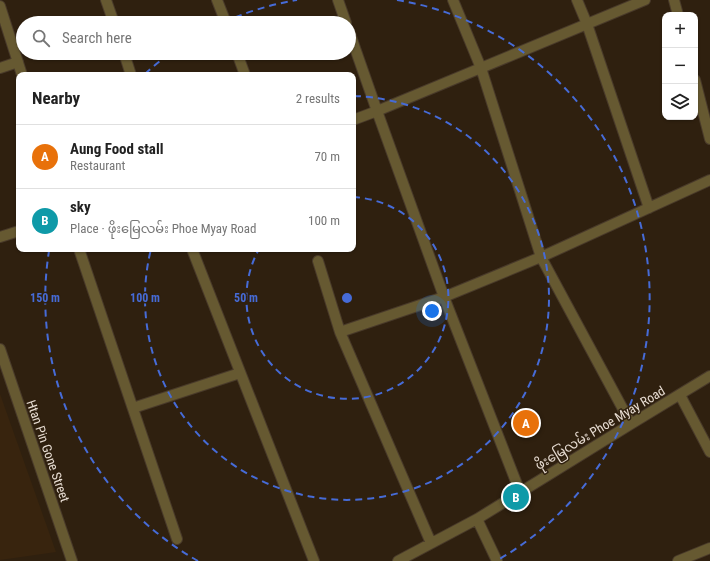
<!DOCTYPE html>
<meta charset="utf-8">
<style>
:root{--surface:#fff;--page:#f2f2f2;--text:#222;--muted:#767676;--line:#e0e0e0;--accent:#2563eb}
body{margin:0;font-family:"Roboto Condensed","Noto Sans Myanmar",sans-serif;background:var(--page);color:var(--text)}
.controls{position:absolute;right:12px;top:12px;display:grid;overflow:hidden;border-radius:8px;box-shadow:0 1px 3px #0004}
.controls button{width:36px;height:36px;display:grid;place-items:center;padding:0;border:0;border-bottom:1px solid var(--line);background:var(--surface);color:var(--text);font:20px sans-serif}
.you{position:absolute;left:432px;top:311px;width:14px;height:14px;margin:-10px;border:3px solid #fff;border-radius:50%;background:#1a73e8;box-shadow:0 0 0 6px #1a73e833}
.badge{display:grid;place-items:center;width:26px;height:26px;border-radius:50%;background:var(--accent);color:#fff;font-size:13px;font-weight:700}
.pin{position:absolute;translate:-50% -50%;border:2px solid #fff;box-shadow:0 1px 4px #0006}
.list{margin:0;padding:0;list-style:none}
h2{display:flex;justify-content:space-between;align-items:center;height:52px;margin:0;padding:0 16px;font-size:17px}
h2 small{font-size:13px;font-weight:400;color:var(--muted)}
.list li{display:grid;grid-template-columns:26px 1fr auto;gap:12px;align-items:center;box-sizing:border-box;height:64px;padding:0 16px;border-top:1px solid var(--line)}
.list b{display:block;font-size:15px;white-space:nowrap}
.list p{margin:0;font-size:13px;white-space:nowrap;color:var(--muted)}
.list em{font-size:13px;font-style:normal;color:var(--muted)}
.icon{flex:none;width:22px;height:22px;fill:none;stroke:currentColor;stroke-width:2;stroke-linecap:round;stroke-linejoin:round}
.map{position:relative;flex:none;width:710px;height:561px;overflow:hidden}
.search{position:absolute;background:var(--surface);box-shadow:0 1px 3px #0004;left:16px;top:16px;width:340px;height:44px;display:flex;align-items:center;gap:10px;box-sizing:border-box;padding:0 14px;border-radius:22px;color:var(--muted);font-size:15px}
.panel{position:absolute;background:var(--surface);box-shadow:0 1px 3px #0004;left:16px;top:72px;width:340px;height:180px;border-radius:8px}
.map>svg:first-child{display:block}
.built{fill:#38240e}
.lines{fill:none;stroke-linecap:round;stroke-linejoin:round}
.minor-casing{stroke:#493a2a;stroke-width:12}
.minor{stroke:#665931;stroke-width:10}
.ring{fill:none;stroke:#466bd7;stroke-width:2;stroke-dasharray:7 5}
.labels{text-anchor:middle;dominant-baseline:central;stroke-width:3;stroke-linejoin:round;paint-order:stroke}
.street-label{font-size:13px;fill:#e8ddd3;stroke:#2f200f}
.centre{fill:#466bd7;stroke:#2f200f;stroke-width:2}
.ring-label{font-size:12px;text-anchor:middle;font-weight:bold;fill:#466bd7;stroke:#2f200f;stroke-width:3;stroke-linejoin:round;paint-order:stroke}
</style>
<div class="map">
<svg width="710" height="561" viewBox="0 0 710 561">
<rect width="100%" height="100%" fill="#2f200f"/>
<path class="built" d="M0 394 56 552 0 560Z"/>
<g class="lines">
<g class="minor-casing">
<path id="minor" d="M106 0 114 23
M217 0 226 23
M338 0 346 23
M453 0 481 68 541 257 631 424
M577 0 587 24 649 208
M674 0 678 15
M0 6 22 75
M349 31 377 111 444 297 520 492
M124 53 131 75
M237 53 245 75
M0 68 18 62
M695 80 710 139
M353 120 377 111 645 0
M0 237 19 231
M79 249 177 539
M192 249 314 561
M318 261 340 332 431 543
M340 332 444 297 541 257 710 180
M0 349 72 561
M680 395 710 452
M133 408 240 373
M477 519 497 561
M398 561 477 519 631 424 710 376
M678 561 710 548"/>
</g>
<use href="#minor" class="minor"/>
</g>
<g class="ring">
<path d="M353 197A101 101 0 1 1 259 249"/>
<path d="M354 96A202 202 0 1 1 151 249"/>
<path d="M198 561A302 302 0 0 1 49 251M145 74A302 302 0 0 1 169 54M224 22A302 302 0 0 1 297 0M397 0A302 302 0 0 1 496 561"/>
</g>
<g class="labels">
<g class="street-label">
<text transform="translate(600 428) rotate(-31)">ဖိုးမြေလမ်း Phoe Myay Road</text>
<text transform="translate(48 451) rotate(71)">Htan Pin Gone Street</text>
</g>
</g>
<circle cx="347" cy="298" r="6" class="centre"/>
<g class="ring-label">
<text x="145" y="302">100 m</text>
<text x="246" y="302">50 m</text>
<text x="45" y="302">150 m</text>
</g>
</svg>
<div class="controls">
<button>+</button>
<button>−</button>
<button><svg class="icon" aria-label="layers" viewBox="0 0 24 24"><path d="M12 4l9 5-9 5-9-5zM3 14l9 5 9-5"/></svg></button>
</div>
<div class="you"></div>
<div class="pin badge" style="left:526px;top:423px;background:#e8710a">A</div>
<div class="pin badge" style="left:516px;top:497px;background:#0f9aa8">B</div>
<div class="search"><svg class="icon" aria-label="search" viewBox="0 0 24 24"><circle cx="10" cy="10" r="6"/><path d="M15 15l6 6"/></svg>Search here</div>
<section class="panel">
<h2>Nearby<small>2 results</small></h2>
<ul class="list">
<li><span class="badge" style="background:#e8710a">A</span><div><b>Aung Food stall</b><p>Restaurant</p></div><em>70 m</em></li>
<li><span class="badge" style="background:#0f9aa8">B</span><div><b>sky</b><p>Place · ဖိုးမြေလမ်း Phoe Myay Road</p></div><em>100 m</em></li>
</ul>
</section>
</div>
